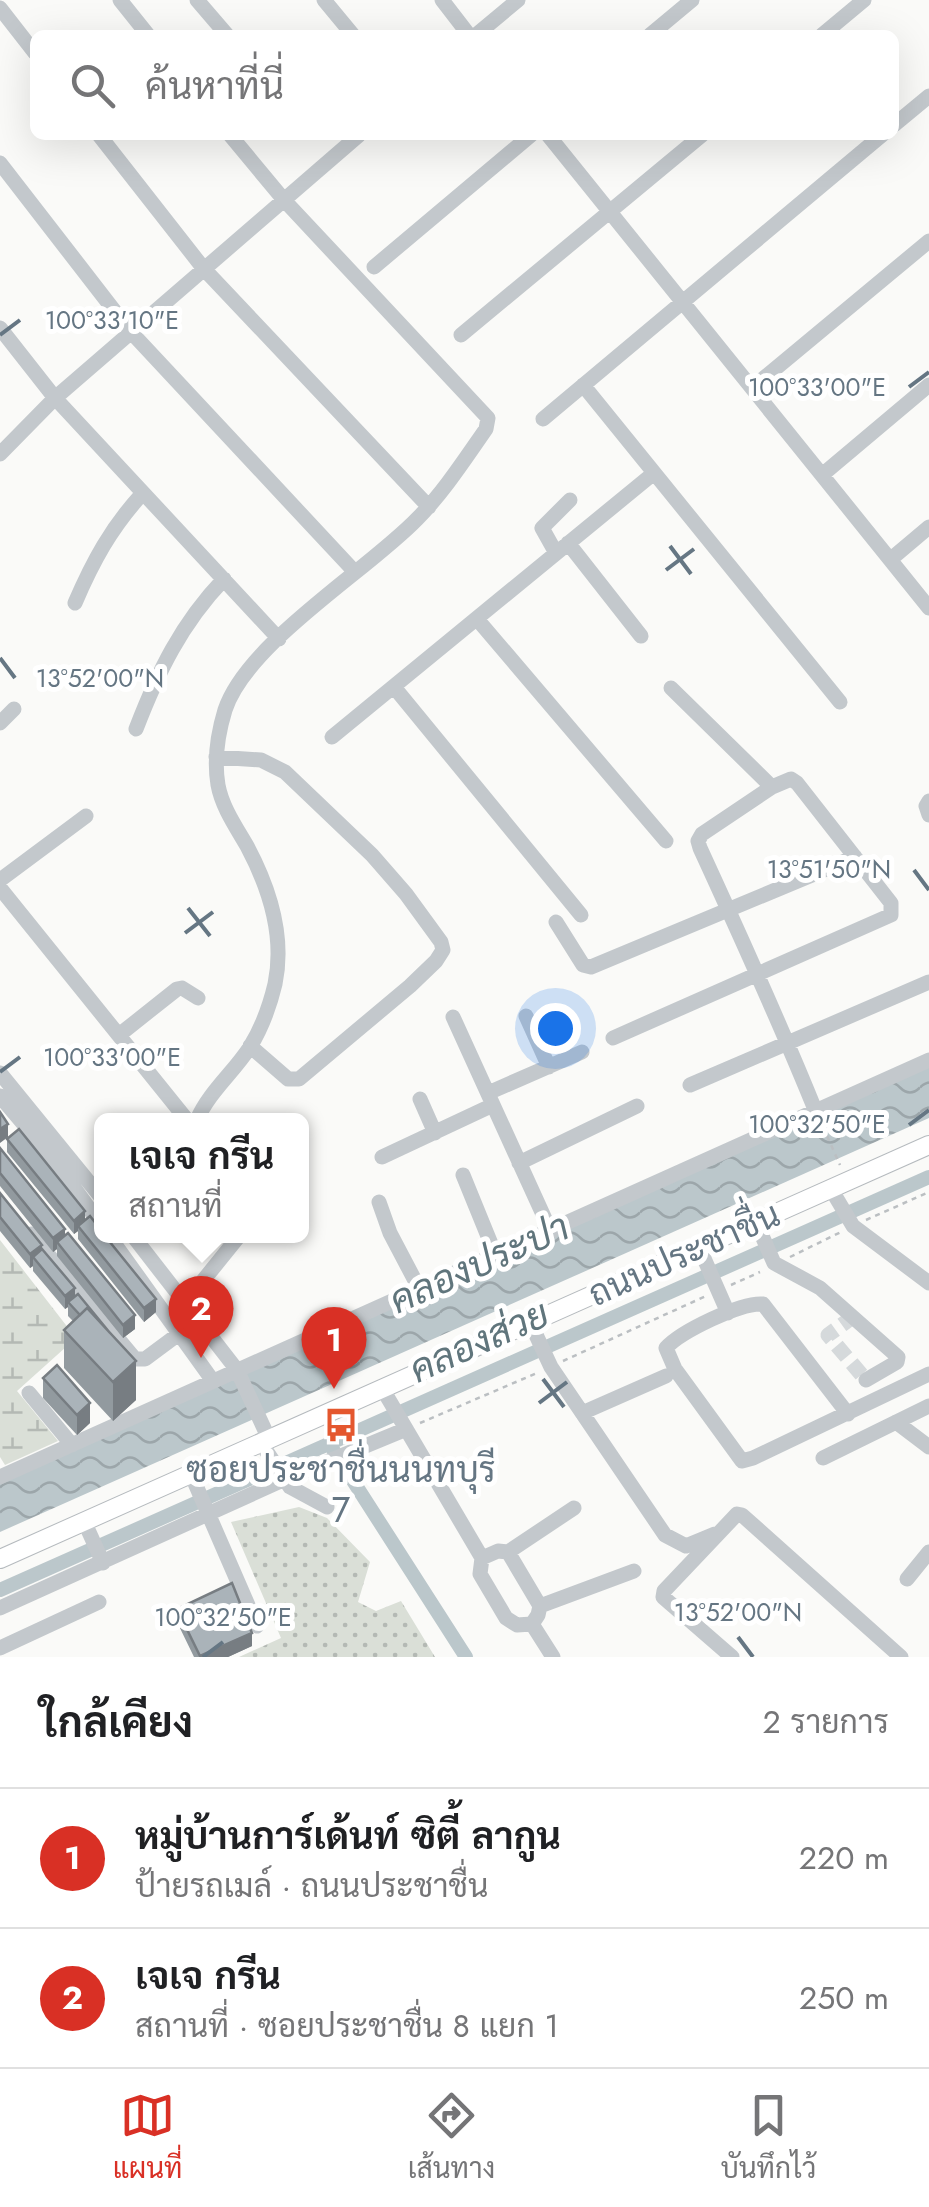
<!DOCTYPE html>
<html lang="th">
<meta charset="utf-8">
<style>
:root{--surface:#fff;--page:#f6f6f6;--text:#202124;--muted:#757577;--line:#e0e0e0;--accent:#d93025}
body{margin:0;font-family:Jost,Sarabun,sans-serif;background:var(--page);color:var(--text)}
.you{position:absolute;left:555px;top:1028px;width:35px;height:35px;margin:-25px;border:8px solid #fff;border-radius:50%;background:#1a73e8;box-shadow:0 0 0 15px #1a73e833}
.badge{display:grid;place-items:center;width:65px;height:65px;border-radius:50%;background:var(--accent);color:#fff;font-size:32px;font-weight:700}
.pin{position:absolute;translate:-50% -82px;filter:drop-shadow(0 2px 5px #0008)}
.pin::after{content:'';position:absolute;top:52px;width:35px;height:30px;background:inherit;clip-path:polygon(0 0,100% 0,50% 100%)}
.popup{position:absolute;left:94px;top:1113px;width:215px;height:130px;box-sizing:border-box;display:grid;place-content:center;border-radius:15px;background:var(--surface);filter:drop-shadow(0 2px 8px #0005);font-size:32px;white-space:nowrap;color:var(--muted)}
.popup b{font-size:38px;color:var(--text)}
.popup::after{content:'';position:absolute;left:50%;top:100%;margin-left:-20px;border:20px solid transparent;border-top-color:var(--surface)}
.list{margin:0;padding:0;list-style:none}
h2{display:flex;justify-content:space-between;align-items:center;height:130px;margin:0;padding:0 40px;font-size:42px}
h2 small{font-size:32px;font-weight:400;color:var(--muted)}
.list li{display:grid;grid-template-columns:65px 1fr auto;gap:30px;align-items:center;box-sizing:border-box;height:140px;padding:0 40px;border-top:2px solid var(--line)}
.list b{display:block;font-size:38px;white-space:nowrap}
.list p{margin:0;font-size:32px;white-space:nowrap;color:var(--muted)}
.list em{font-size:32px;font-style:normal;color:var(--muted)}
.icon{flex:none;width:55px;height:55px;fill:none;stroke:currentColor;stroke-width:2;stroke-linecap:round;stroke-linejoin:round}
.map{position:relative;flex:none;width:929px;height:1657px;overflow:hidden}
.search{position:absolute;background:var(--surface);box-shadow:0 10px 40px #0002;left:30px;right:30px;top:30px;height:110px;display:flex;align-items:center;gap:25px;box-sizing:border-box;padding:0 35px;border-radius:15px;color:var(--muted);font-size:38px}
.sheet{height:410px;background:var(--surface)}
nav{display:flex;justify-content:space-around;align-items:center;box-sizing:border-box;height:140px;border-top:2px solid var(--line);background:var(--surface);font-size:28px;color:var(--muted)}
nav a{display:grid;justify-items:center;gap:5px}
nav .on{color:var(--accent)}
.map>svg:first-child{display:block}
.grass{fill:url(#grass-dots)}
.wetland{fill:url(#wetland-marsh)}
.water{fill:url(#water-waves)}
.lines{fill:none;stroke-linecap:round;stroke-linejoin:round}
.canal{stroke:#bbc7cb;stroke-width:14}
.minor-tunnel{stroke:#d5d9db;stroke-width:15;stroke-dasharray:15 8;stroke-linecap:butt}
.major-casing{stroke:#b5babe;stroke-width:20}
.path{stroke:#bbbfc2;stroke-width:2.5;stroke-dasharray:5 5;stroke-linecap:butt}
.minor{stroke:#c3c8cc;stroke-width:15}
.major{stroke:#fff;stroke-width:18}
.wall{fill:#929a9f}
.shaded-wall{fill:#777d82}
.building{fill:#aab3b9;stroke:#777d82;stroke-width:2.5}
.ticks{fill:none;stroke:#657683;stroke-width:4}
.labels{text-anchor:middle;dominant-baseline:central;stroke-width:10;stroke-linejoin:round;paint-order:stroke}
.street-label{font-size:35px;fill:#657683;stroke:#fff}
.poi-label{font-size:35px;fill:#657683;stroke:#fff}
.water-label{font-size:38px;font-style:italic;fill:#60757c;stroke:#fff}
.ticks-label{font-size:25px;text-anchor:middle;fill:#657683;stroke:#fff;stroke-width:10;stroke-linejoin:round;paint-order:stroke}
</style>
<div class="map">
<svg width="929" height="1657" viewBox="0 0 929 1657">
<defs>
<pattern id="grass-dots" width="8" height="8" patternUnits="userSpaceOnUse" patternTransform="scale(2.5)"><rect width="8" height="8" fill="#dadfd7"/><path d="M2 2h.1M6 6h.1" fill="none" stroke="#b4b9b4" stroke-width="1.8" stroke-linecap="round"/></pattern>
<pattern id="wetland-marsh" width="20" height="14" patternUnits="userSpaceOnUse" patternTransform="scale(2.5)"><rect width="20" height="14" fill="#dadfd7"/><path d="M1 5h8M5 5V1M11 12h8M15 12V8" fill="none" stroke="#b4b9b4"/></pattern>
<pattern id="water-waves" width="16" height="10" patternUnits="userSpaceOnUse" patternTransform="scale(2.5)"><rect width="16" height="10" fill="#bbc7cb"/><path d="M0 5q4-4 8 0t8 0" fill="none" stroke="#9ca6aa"/></pattern>
</defs>
<rect width="100%" height="100%" fill="#fafaf8"/>
<path class="grass" d="M299 1507 327 1518 370 1562 358 1602 376 1611 401 1601 435 1657H239L281 1638 231 1522Z"/>
<path class="wetland" d="M0 1240 76 1338 17 1391 58 1441 5 1465 0 1457Z"/>
<path class="water" d="M929 1067V1118L0 1532V1480Z"/>
<g class="lines">
<path class="canal" d="M332 1448 466 1657
M0 1590 929 1177"/>
<path class="minor-tunnel" d="M854 1316 828 1335 866 1380"/>
<g class="major-casing">
<path id="major" d="M0 1559 929 1145"/>
</g>
<path class="path" d="M823 1127 840 1165
M866 1220 929 1192
M790 1257 841 1232
M731 1285 760 1272
M563 1361 706 1296
M420 1423 537 1373"/>
<path class="minor" d="M120 0 148 35
M197 0 227 35
M324 0 353 35
M442 0 469 35
M0 8 35 53
M476 35 518 0
M650 35 692 0
M822 35 864 0
M894 125 929 96
M99 135 204 269 429 507
M548 135 929 608
M0 163 130 331 354 571
M374 267 531 135
M0 328 55 398 279 639
M461 335 702 135
M583 385 840 702
M752 388 929 241
M543 419 882 135
M0 454 55 398 359 135
M822 475 929 385
M568 543 641 636
M556 553 542 528 570 500
M891 559 929 527
M75 603C93 561 111 528 142 494
M477 619 666 841
M394 687 581 915
M671 688 772 787
M0 723 14 709
M136 729C158 672 181 624 224 579
M332 737 654 473
M216 757 261 760 285 772 372 855 406 894 441 942 443 950 436 961 410 986 299 1079H288L250 1046
M929 801 926 806 929 815
M0 880 86 816
M0 888 187 1120
M556 922 583 965 591 967 855 857
M526 1016 549 1067
M453 1017 551 1232
M119 1035 177 989 182 988 198 998
M613 1038 891 915V903L797 783 791 779 772 787 702 834 698 841 700 848C740 935 780 1023 816 1112
M0 1073 101 1197
M690 1085 929 982
M488 1093 582 1052
M0 1096 54 1160 101 1225
M420 1099 435 1133
M197 1120C209 1092 233 1073 250 1047 261 1029 270 1005 275 984 285 936 270 889 247 846 236 827 222 807 218 785 214 761 218 733 225 710 247 643 368 570 417 519 443 493 465 459 486 429L488 418 284 200 230 135
M382 1157 493 1105
M519 1163 637 1106
M463 1175 496 1256
M831 1189 853 1226 929 1283
M379 1202 390 1233 420 1290
M756 1222 774 1263 820 1288 898 1357 897 1362 866 1380
M31 1234 135 1359H145L180 1333
M109 1236 213 1381
M133 1236 237 1370 269 1439
M699 1247 728 1313
M185 1303 239 1236
M530 1322 551 1367 665 1535 686 1546 715 1534
M382 1388 482 1558
M29 1393 72 1445
M582 1413 666 1376
M848 1414 763 1304C741 1302 680 1332 666 1348L675 1369 742 1461 753 1458 929 1374
M896 1422 929 1447
M261 1443 290 1487 327 1507
M823 1458 929 1406
M191 1474 257 1626
M0 1477 929 1060
M84 1521 103 1563
M508 1552 574 1508
M482 1558 498 1551 508 1552 540 1606 538 1615 532 1624
M482 1558 480 1574 506 1618 517 1625 532 1624
M907 1579 929 1552
M540 1606 634 1571
M0 1608 283 1480 404 1430
M532 1624 553 1657
M0 1648 99 1602
M732 1657 663 1597 664 1591 737 1514 742 1515 901 1657"/>
<use href="#major" class="major"/>
</g>
<path class="wall" d="M7 1139 85 1220 156 1312 144 1322 78 1239V1231L74 1234 7 1152Z
M0 1148 135 1329 123 1338 57 1256V1249L53 1252 0 1186Z
M0 1193 75 1297 136 1400 113 1421 64 1368V1330L73 1321 68 1316V1307L65 1309 33 1271V1266L30 1268 0 1231Z
M43 1378 90 1423 77 1435 43 1398Z
M177 1609 252 1646 228 1657H194L177 1622Z"/>
<path class="shaded-wall" d="M8 1124V1137L0 1143V1129Z
M85 1211V1225L78 1226V1231L74 1234V1221Z
M65 1229V1242H57V1249L53 1252V1238Z
M42 1245V1258L33 1257V1266L30 1268V1254Z
M75 1288V1302H68V1307L65 1309V1296Z
M156 1299V1312L144 1322V1308Z
M135 1315V1329L123 1338V1325Z
M136 1361V1400L113 1421V1382Z
M90 1403V1423L77 1435V1415Z
M252 1633V1646L228 1657H200Z"/>
<path class="building" d="M0 1112 8 1124 0 1129Z
M19 1129 85 1211 74 1221 7 1139Z
M0 1148 65 1229 53 1238 0 1173Z
M0 1193 42 1245 30 1254 0 1217Z
M90 1216 101 1230V1236H105L156 1299 144 1308 78 1226Z
M68 1233 135 1315 123 1325 57 1242Z
M42 1249 75 1288 65 1296 33 1257Z
M78 1294 110 1333 87 1308 80 1315 68 1302Z
M87 1308 136 1361 113 1382 64 1330Z
M57 1365 90 1403 77 1415 43 1378Z
M232 1583 252 1633 200 1656 177 1609Z"/>
<path class="ticks" d="M0 335 20 320M909 387 929 372M670 546 691 574M666 570 694 549M0 658 15 678M914 870 929 890M188 908 210 936M185 933 213 912M0 1072 20 1057M909 1125 929 1110M543 1379 564 1407M539 1403 567 1382M738 1637 753 1657M203 1657 223 1642"/>
<defs>
<g id="bus-bare" transform="scale(2.7)"><path d="M-5-6H5V4H4V6H2V4H-2V6H-4V4H-5ZM-3.5-4V0h7V-4ZM-3.5 1.2v1.5H-2V1.2ZM2 1.2v1.5H3.5V1.2Z" fill="#e4572e" stroke="#fff" stroke-width="2.5" paint-order="stroke"/></g>
</defs>
<g fill-rule="evenodd">
<use href="#bus-bare" x="341" y="1425"/>
</g>
<g class="labels">
<g class="street-label">
<text transform="translate(684 1254) rotate(-24)">ถนนประชาชื่น</text>
</g>
<g class="poi-label">
<text x="341" y="1470">ซอยประชาชื่นนนทบุรี<tspan x="341" dy="40">7</tspan></text>
</g>
<g class="water-label">
<text transform="translate(479 1263) rotate(-24)">คลองประปา</text>
<text transform="translate(479 1341) rotate(-24)">คลองส่วย</text>
</g>
</g>
<g class="ticks-label">
<text x="112" y="329">100°33'10"E</text>
<text x="817" y="396">100°33'00"E</text>
<text x="100" y="687">13°52'00"N</text>
<text x="829" y="878">13°51'50"N</text>
<text x="112" y="1066">100°33'00"E</text>
<text x="817" y="1133">100°32'50"E</text>
<text x="738" y="1621">13°52'00"N</text>
<text x="223" y="1626">100°32'50"E</text>
</g>
</svg>
<div class="you"></div>
<div class="pin badge" style="left:334px;top:1389px">1</div>
<div class="pin badge" style="left:201px;top:1358px">2</div>
<div class="popup"><b>เจเจ กรีน</b>สถานที่</div>
<div class="search"><svg class="icon" aria-label="search" viewBox="0 0 24 24"><circle cx="10" cy="10" r="6"/><path d="M15 15l6 6"/></svg>ค้นหาที่นี่</div>
</div>
<section class="sheet">
<h2>ใกล้เคียง<small>2 รายการ</small></h2>
<ul class="list">
<li><span class="badge">1</span><div><b>หมู่บ้านการ์เด้นท์ ซิตี้ ลากูน</b><p>ป้ายรถเมล์ · ถนนประชาชื่น</p></div><em>220 m</em></li>
<li><span class="badge">2</span><div><b>เจเจ กรีน</b><p>สถานที่ · ซอยประชาชื่น 8 แยก 1</p></div><em>250 m</em></li>
</ul>
</section>
<nav>
<a class="on"><svg class="icon" aria-label="map" viewBox="0 0 24 24"><path d="M3 6l6-2 6 2 6-2v14l-6 2-6-2-6 2zM9 4v14M15 6v14"/></svg>แผนที่</a>
<a><svg class="icon" aria-label="directions" viewBox="0 0 24 24"><path d="M12 3l9 9-9 9-9-9zM9 14v-3h6M13 9l2 2-2 2"/></svg>เส้นทาง</a>
<a><svg class="icon" aria-label="saved" viewBox="0 0 24 24"><path d="M7 4h10v16l-5-4-5 4z"/></svg>บันทึกไว้</a>
</nav>
